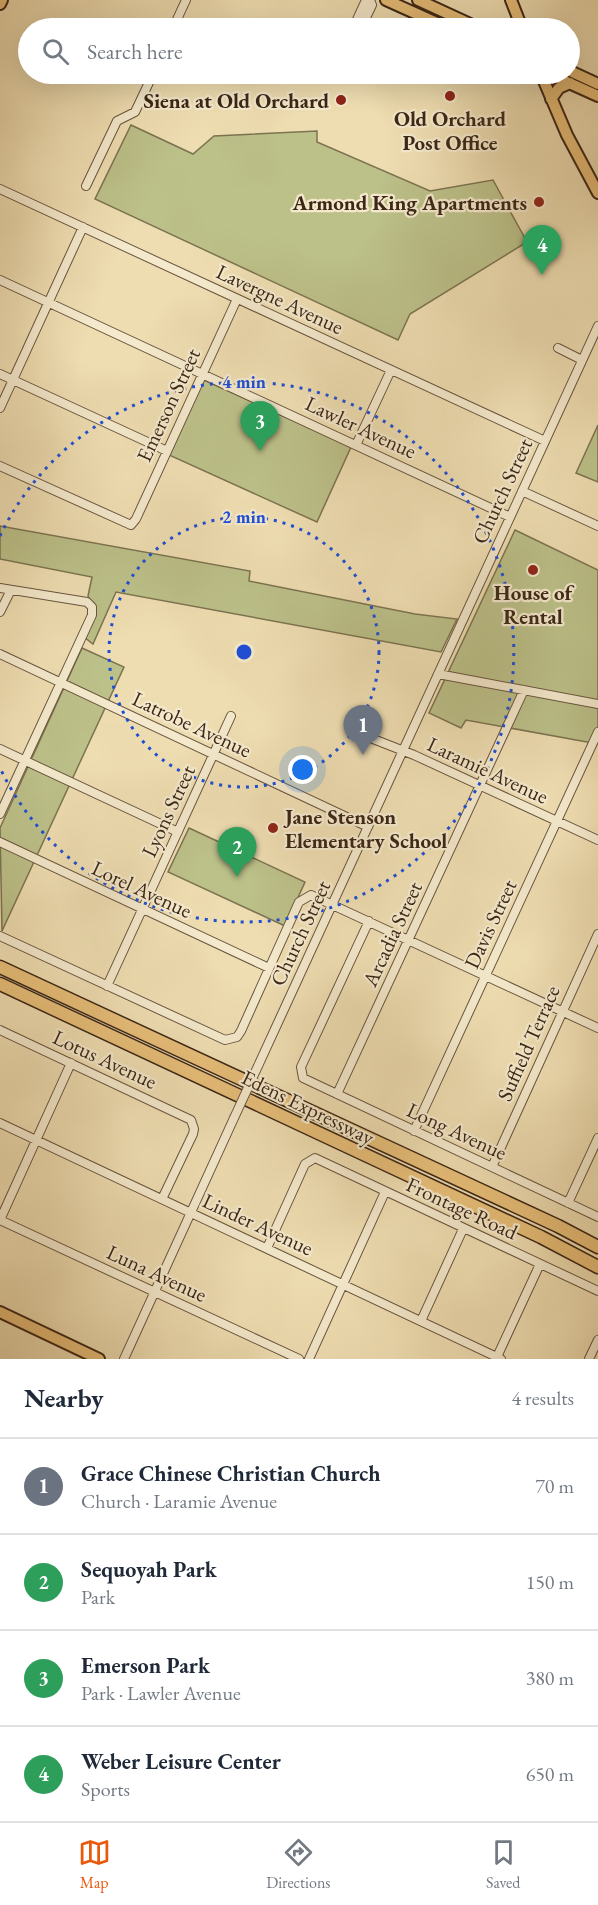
<!DOCTYPE html>
<meta charset="utf-8">
<style>
:root{--surface:#fff;--page:#f6f6f7;--text:#1f2937;--muted:#747a83;--line:#e0e1e3;--accent:#ea580c}
body{margin:0;font-family:"EB Garamond",serif;background:var(--page);color:var(--text)}
.you{position:absolute;left:303px;top:770px;width:21px;height:21px;margin:-15px;border:4px solid #fff;border-radius:50%;background:#1a73e8;box-shadow:0 0 0 9px #1a73e833}
.badge{display:grid;place-items:center;width:39px;height:39px;border-radius:50%;background:var(--accent);color:#fff;font-size:20px;font-weight:700}
.pin{position:absolute;translate:-50% -50px;filter:drop-shadow(0 2px 3px #0008)}
.pin::after{content:'';position:absolute;top:32px;width:21px;height:18px;background:inherit;clip-path:polygon(0 0,100% 0,50% 100%)}
.list{margin:0;padding:0;list-style:none}
h2{display:flex;justify-content:space-between;align-items:center;height:78px;margin:0;padding:0 24px;font-size:26px}
h2 small{font-size:20px;font-weight:400;color:var(--muted)}
.list li{display:grid;grid-template-columns:39px 1fr auto;gap:18px;align-items:center;box-sizing:border-box;height:96px;padding:0 24px;border-top:2px solid var(--line)}
.list b{display:block;font-size:22px;white-space:nowrap}
.list p{margin:0;font-size:20px;white-space:nowrap;color:var(--muted)}
.list em{font-size:20px;font-style:normal;color:var(--muted)}
.icon{flex:none;width:33px;height:33px;fill:none;stroke:currentColor;stroke-width:2;stroke-linecap:round;stroke-linejoin:round}
.map{position:relative;flex:none;width:598px;height:1359px;overflow:hidden}
.search{position:absolute;background:var(--surface);box-shadow:0 6px 24px #0002;left:18px;right:18px;top:18px;height:66px;display:flex;align-items:center;gap:15px;box-sizing:border-box;padding:0 21px;border-radius:33px;color:var(--muted);font-size:22px}
.sheet{height:462px;background:var(--surface)}
nav{display:flex;justify-content:space-around;align-items:center;box-sizing:border-box;height:84px;border-top:2px solid var(--line);background:var(--surface);font-size:16px;color:var(--muted)}
nav a{display:grid;justify-items:center;gap:3px}
nav .on{color:var(--accent)}
.map>svg:first-child{display:block}
.green{fill:#bcc089;stroke:#7c7350;stroke-width:1.5}
.lines{fill:none;stroke-linecap:round;stroke-linejoin:round}
.minor-casing{stroke:#68543e;stroke-width:10}
.major-casing{stroke:#3b2617;stroke-width:14}
.highway-casing{stroke:#3b2617;stroke-width:15}
.minor{stroke:#f4e9cc;stroke-width:8}
.major{stroke:#e7be78;stroke-width:10}
.highway{stroke:#e7be78;stroke-width:12}
.minor-bridge-casing{stroke:#68543e;stroke-width:10;stroke-linecap:butt}
.minor-bridge{stroke:#f4e9cc;stroke-width:8}
.ring{fill:none;stroke:#1d4ed8;stroke-width:3;stroke-dasharray:3 6}
.poi-dot{fill:#8f2418;stroke:#f4e9cc;stroke-width:2}
.labels{text-anchor:middle;dominant-baseline:central;stroke-width:4.5;stroke-linejoin:round;paint-order:stroke}
.poi-label{font-size:21px;font-weight:bold;fill:#3b2617;stroke:#f4e9cc;text-anchor:end}
.street-label{font-size:21px;fill:#3b2617;stroke:#f4e9cc}
.centre{fill:#1d4ed8;stroke:#f4e9cc;stroke-width:3}
.ring-label{font-size:18px;text-anchor:middle;font-weight:bold;fill:#1d4ed8;stroke:#f4e9cc;stroke-width:4.5;stroke-linejoin:round;paint-order:stroke}
</style>
<div class="map">
<svg width="598" height="1359" viewBox="0 0 598 1359">
<rect width="100%" height="100%" fill="#eeddb1"/>
<filter id="stains"><feTurbulence type="fractalNoise" baseFrequency=".00333" numOctaves="4"/><feColorMatrix values="0 0 0 0 .2 0 0 0 0 .09 0 0 0 0 .02 0 0 0 .5 -.17"/></filter>
<radialGradient id="worn" r=".72"><stop offset=".6" stop-color="#630" stop-opacity="0"/><stop offset="1" stop-color="#630" stop-opacity=".3"/></radialGradient>
<path class="green" d="M131 125 193 154 214 136 317 131V142L430 191 493 180 527 242 410 314 398 340 95 199Z
M204 380 351 447 317 522 169 455Z
M598 425V482L576 473Z
M0 526 250 571 249 581 415 614 457 619 441 652 116 592 93 644 84 637 96 610 88 596 92 577 0 559Z
M515 530 598 570V744L466 720 461 728 429 713Z
M82 648 124 667 2 931 0 828Z
M189 828 305 882 285 926 168 872Z"/>
<g class="lines">
<g class="minor-casing">
<path id="minor" d="M173 28 186 0
M353 28 366 0
M361 28 372 5 370 0
M335 76 339 74
M86 186 117 121 135 112 153 74
M0 189 545 441
M0 280 510 517
M558 348 582 360
M0 374 167 451
M0 408 83 227
M356 445 391 370
M0 466 131 525 136 519 237 299
M522 491 598 526
M0 588 87 602 92 607V615L0 814
M0 612 11 590
M0 654 368 827
M438 674 598 704
M363 735 414 755 598 840
M0 749 178 832
M0 842 269 968
M369 921 301 1067 303 1078 598 1217
M0 936 225 1040 237 1037 241 1031 299 902 311 895 598 1028
M107 986 231 716
M0 1030 191 1120 194 1129 193 1134 162 1199
M258 1066 598 326
M337 1094 524 690
M0 1123 501 1359
M414 1131 598 732
M492 1167 598 934
M568 1203 598 1138
M0 1220 299 1359
M0 1220 71 1063
M267 1248 305 1164 315 1158 598 1291
M421 1321 463 1229
M124 1359 234 1118
M309 1359 385 1192
M496 1359 540 1264
M589 1359 598 1340"/>
</g>
<g class="major-casing">
<path id="major" d="M386 0 448 28
M418 0 479 28
M511 0 522 28
M0 4 2 0
M570 71 598 84
M541 74 567 135 598 193
M549 74 598 96
M551 99 559 88 570 83
M0 1312 99 1359"/>
</g>
<g class="highway-casing">
<path id="highway" d="M0 967 558 1226 598 1247
M0 984 541 1237 598 1267"/>
</g>
<use href="#minor" class="minor"/>
<use href="#major" class="major"/>
<use href="#highway" class="highway"/>
<g class="minor-bridge-casing">
<path id="minor-bridge" d="M234 1118 258 1066"/>
</g>
<use href="#minor-bridge" class="minor-bridge"/>
</g>
<g class="ring">
<circle cx="244" cy="652" r="135"/>
<path d="M0 536A270 270 0 1 1 0 768"/>
</g>
<g class="poi-dot">
<circle cx="450" cy="96" r="6"/>
<circle cx="341" cy="100" r="6"/>
<circle cx="539" cy="202" r="6"/>
<circle cx="533" cy="570" r="6"/>
<circle cx="273" cy="828" r="6"/>
</g>
<g class="labels">
<g class="poi-label">
<text x="329" y="100">Siena at Old Orchard</text>
<text x="450" y="118" text-anchor="middle">Old Orchard<tspan x="450" dy="24">Post Office</tspan></text>
<text x="527" y="202">Armond King Apartments</text>
<text x="533" y="592" text-anchor="middle">House of<tspan x="533" dy="24">Rental</tspan></text>
<text x="285" y="816" text-anchor="start">Jane Stenson<tspan x="285" dy="24">Elementary School</tspan></text>
</g>
<g class="street-label">
<text transform="translate(280 299) rotate(25)">Lavergne Avenue</text>
<text transform="translate(168 405) rotate(-65)">Emerson Street</text>
<text transform="translate(361 427) rotate(25)">Lawler Avenue</text>
<text transform="translate(502 491) rotate(-65)">Church Street</text>
<text transform="translate(192 724) rotate(25)">Latrobe Avenue</text>
<text transform="translate(488 770) rotate(25)">Laramie Avenue</text>
<text transform="translate(168 811) rotate(-65)">Lyons Street</text>
<text transform="translate(142 889) rotate(25)">Lorel Avenue</text>
<text transform="translate(490 924) rotate(-65)">Davis Street</text>
<text transform="translate(300 933) rotate(-65)">Church Street</text>
<text transform="translate(392 934) rotate(-65)">Arcadia Street</text>
<text transform="translate(528 1043) rotate(-66)">Suffield Terrace</text>
<text transform="translate(105 1059) rotate(25)">Lotus Avenue</text>
<text transform="translate(308 1107) rotate(26)">Edens Expressway</text>
<text transform="translate(457 1131) rotate(25)">Long Avenue</text>
<text transform="translate(462 1208) rotate(25)">Frontage Road</text>
<text transform="translate(258 1224) rotate(25)">Linder Avenue</text>
<text transform="translate(157 1273) rotate(25)">Luna Avenue</text>
</g>
</g>
<circle cx="244" cy="652" r="9" class="centre"/>
<g class="ring-label">
<text x="244" y="388">4 min</text>
<text x="244" y="523">2 min</text>
</g>
<rect width="100%" height="100%" filter="url(#stains)"/>
<rect width="100%" height="100%" fill="url(#worn)"/>
</svg>
<div class="you"></div>
<div class="pin badge" style="left:363px;top:755px;background:#6b7280">1</div>
<div class="pin badge" style="left:237px;top:877px;background:#2e9e5b">2</div>
<div class="pin badge" style="left:260px;top:451px;background:#2e9e5b">3</div>
<div class="pin badge" style="left:542px;top:275px;background:#2e9e5b">4</div>
<div class="search"><svg class="icon" aria-label="search" viewBox="0 0 24 24"><circle cx="10" cy="10" r="6"/><path d="M15 15l6 6"/></svg>Search here</div>
</div>
<section class="sheet">
<h2>Nearby<small>4 results</small></h2>
<ul class="list">
<li><span class="badge" style="background:#6b7280">1</span><div><b>Grace Chinese Christian Church</b><p>Church · Laramie Avenue</p></div><em>70 m</em></li>
<li><span class="badge" style="background:#2e9e5b">2</span><div><b>Sequoyah Park</b><p>Park</p></div><em>150 m</em></li>
<li><span class="badge" style="background:#2e9e5b">3</span><div><b>Emerson Park</b><p>Park · Lawler Avenue</p></div><em>380 m</em></li>
<li><span class="badge" style="background:#2e9e5b">4</span><div><b>Weber Leisure Center</b><p>Sports</p></div><em>650 m</em></li>
</ul>
</section>
<nav>
<a class="on"><svg class="icon" aria-label="map" viewBox="0 0 24 24"><path d="M3 6l6-2 6 2 6-2v14l-6 2-6-2-6 2zM9 4v14M15 6v14"/></svg>Map</a>
<a><svg class="icon" aria-label="directions" viewBox="0 0 24 24"><path d="M12 3l9 9-9 9-9-9zM9 14v-3h6M13 9l2 2-2 2"/></svg>Directions</a>
<a><svg class="icon" aria-label="saved" viewBox="0 0 24 24"><path d="M7 4h10v16l-5-4-5 4z"/></svg>Saved</a>
</nav>
